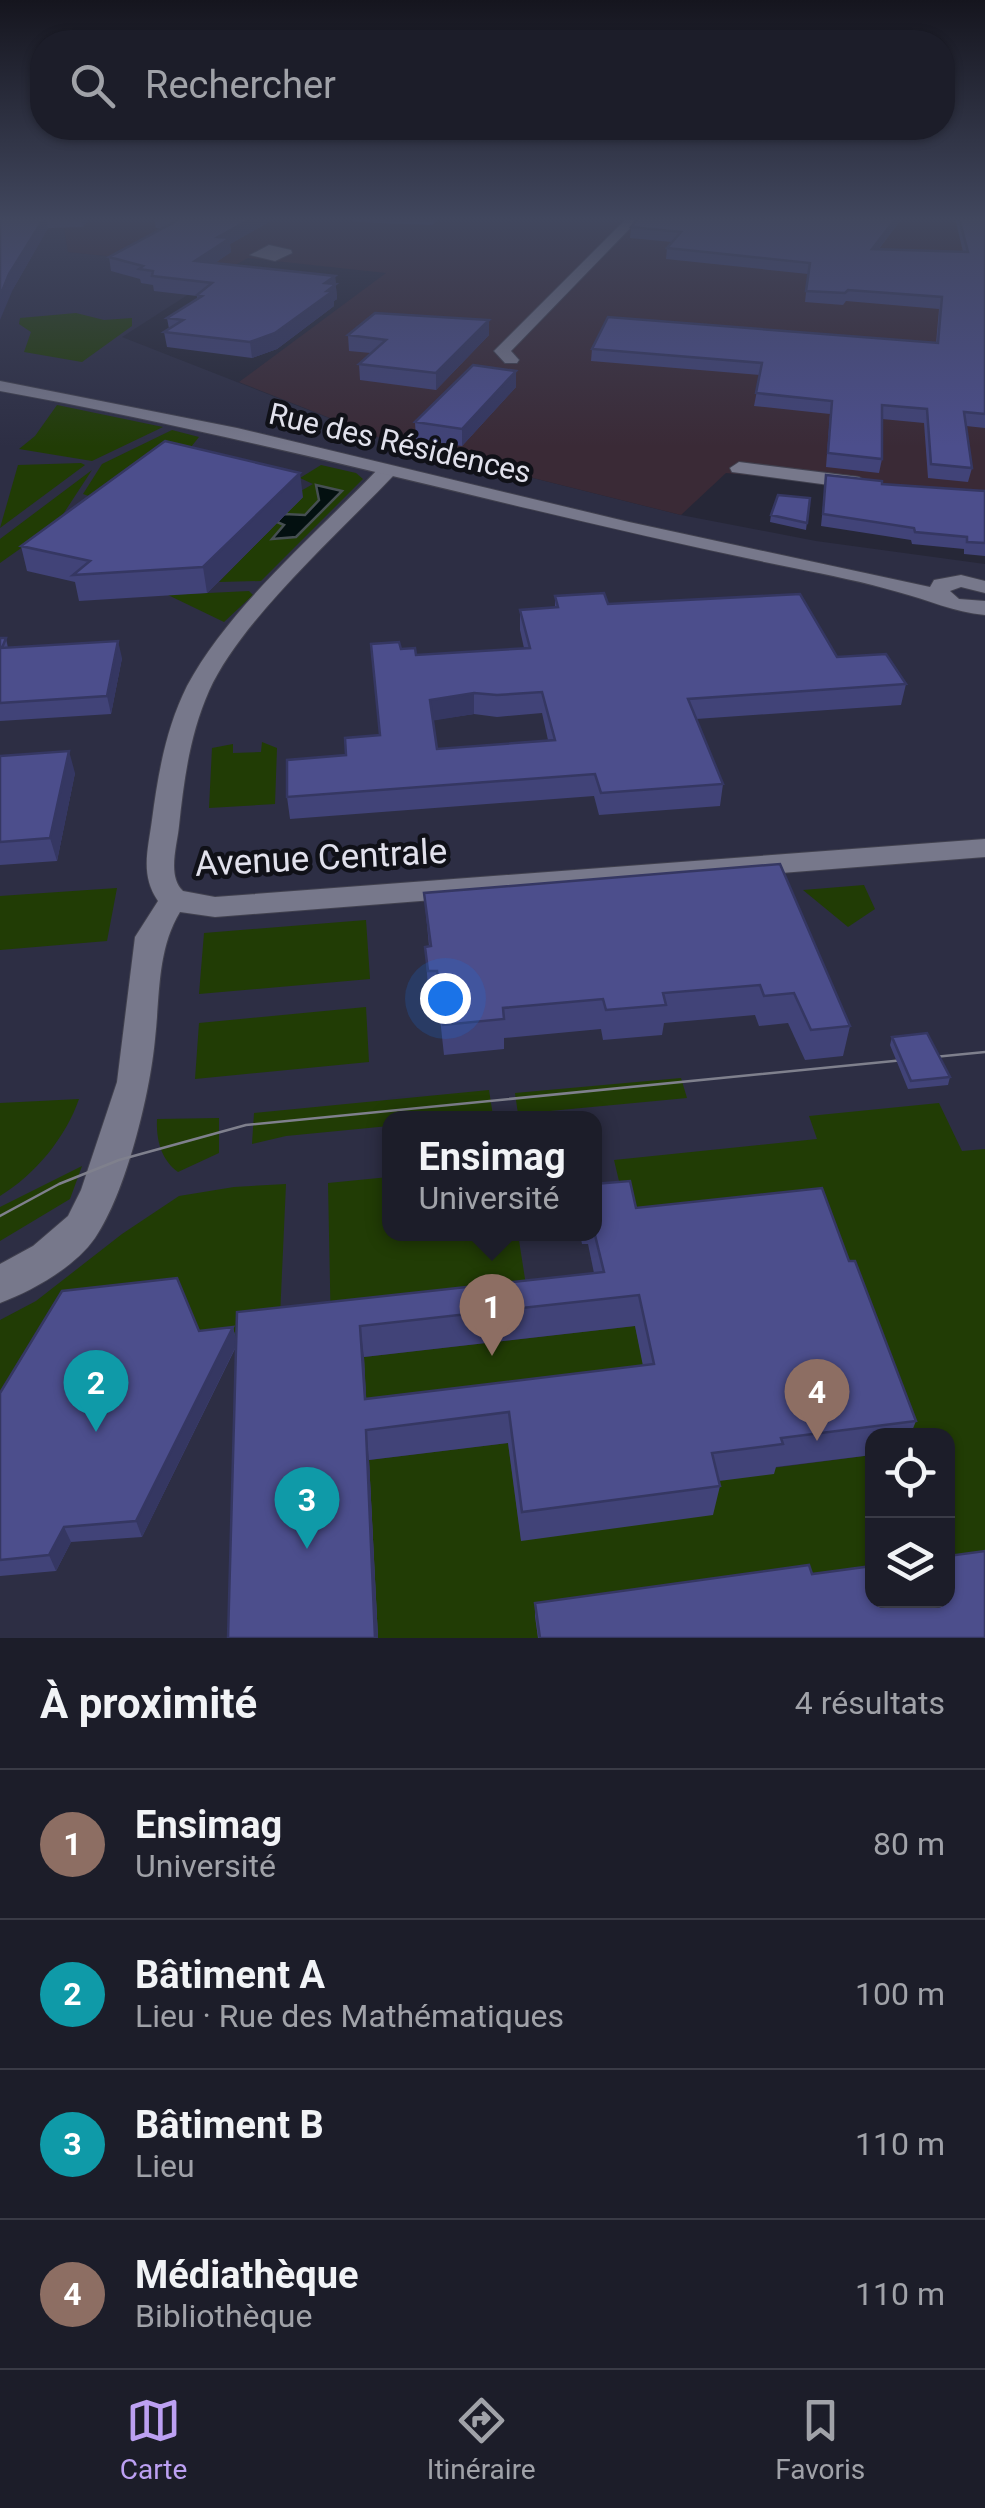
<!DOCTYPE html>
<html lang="fr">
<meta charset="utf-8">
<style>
:root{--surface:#1c1d29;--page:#252631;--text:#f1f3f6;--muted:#a0a2a8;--line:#3a3b46;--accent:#bca0f2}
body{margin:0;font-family:Roboto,sans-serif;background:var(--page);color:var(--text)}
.controls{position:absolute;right:30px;bottom:30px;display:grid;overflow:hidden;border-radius:20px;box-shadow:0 2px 8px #0004}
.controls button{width:90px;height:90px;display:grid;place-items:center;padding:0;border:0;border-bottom:2px solid var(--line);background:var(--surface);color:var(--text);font:50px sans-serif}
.you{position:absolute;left:445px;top:998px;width:35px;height:35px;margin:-25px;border:8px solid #fff;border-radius:50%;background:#1a73e8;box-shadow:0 0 0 15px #1a73e833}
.badge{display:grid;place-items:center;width:65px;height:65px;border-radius:50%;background:var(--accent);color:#fff;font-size:32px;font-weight:700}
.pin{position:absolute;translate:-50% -82px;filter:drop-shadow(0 2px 5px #0008)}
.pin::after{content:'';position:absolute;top:52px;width:35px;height:30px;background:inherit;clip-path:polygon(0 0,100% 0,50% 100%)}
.popup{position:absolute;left:382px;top:1111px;width:220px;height:130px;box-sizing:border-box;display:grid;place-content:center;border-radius:20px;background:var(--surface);filter:drop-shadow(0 2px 8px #0005);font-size:32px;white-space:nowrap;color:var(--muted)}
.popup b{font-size:38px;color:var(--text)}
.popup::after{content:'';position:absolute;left:50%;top:100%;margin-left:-20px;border:20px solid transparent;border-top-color:var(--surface)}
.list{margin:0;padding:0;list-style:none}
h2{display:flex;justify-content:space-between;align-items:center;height:130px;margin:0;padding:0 40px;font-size:42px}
h2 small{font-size:32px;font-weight:400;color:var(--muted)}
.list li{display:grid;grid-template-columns:65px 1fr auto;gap:30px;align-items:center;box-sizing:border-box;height:150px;padding:0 40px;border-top:2px solid var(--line)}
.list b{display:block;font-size:38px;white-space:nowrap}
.list p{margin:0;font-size:32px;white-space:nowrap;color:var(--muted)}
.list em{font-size:32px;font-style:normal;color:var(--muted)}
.icon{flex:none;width:55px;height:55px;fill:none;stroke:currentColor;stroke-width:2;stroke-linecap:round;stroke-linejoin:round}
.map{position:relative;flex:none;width:985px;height:1638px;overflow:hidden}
.search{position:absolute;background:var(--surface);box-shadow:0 2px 8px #0004;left:30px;right:30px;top:30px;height:110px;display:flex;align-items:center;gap:25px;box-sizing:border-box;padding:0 35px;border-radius:40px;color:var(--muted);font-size:38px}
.sheet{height:730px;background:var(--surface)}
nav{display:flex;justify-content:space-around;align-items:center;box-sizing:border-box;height:140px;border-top:2px solid var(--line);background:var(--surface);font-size:28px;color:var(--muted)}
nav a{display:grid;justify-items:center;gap:5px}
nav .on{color:var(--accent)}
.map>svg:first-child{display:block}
.built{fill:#2d2e44;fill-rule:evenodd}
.industrial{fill:#3a2a36}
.green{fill:#213c05}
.water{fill:#031010;stroke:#464f52;stroke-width:2.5}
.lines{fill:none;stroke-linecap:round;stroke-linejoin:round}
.minor-casing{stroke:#41414f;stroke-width:2}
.tertiary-casing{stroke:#41414f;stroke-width:2}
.minor{fill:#77788b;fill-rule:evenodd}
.tertiary{fill:#77788b;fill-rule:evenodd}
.tram{stroke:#7f808d;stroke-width:2.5}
.wall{fill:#414378;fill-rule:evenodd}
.shaded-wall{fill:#353762}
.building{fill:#4c4e8c;stroke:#353762;stroke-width:2.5;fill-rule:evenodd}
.labels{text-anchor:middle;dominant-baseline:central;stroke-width:9;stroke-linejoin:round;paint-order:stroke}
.far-street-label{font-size:30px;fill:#e1e1ec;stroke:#101118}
.street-label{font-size:35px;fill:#e1e1ec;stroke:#101118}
</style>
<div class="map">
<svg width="985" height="1638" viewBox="0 0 985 1638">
<rect width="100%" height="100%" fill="#262737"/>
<path class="built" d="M0 218H70L64 228 68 252 228 269 122 337 393 443 681 515 816 541 985 564V1638H0ZM390 1118H594V1234H390ZM872 1436H948V1600H872Z"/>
<path class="industrial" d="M70 218H973L985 227V499L726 473 681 515 393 443 239 382 386 273 248 258 228 269 68 252 64 228Z"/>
<path class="green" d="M76 313 104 320 132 318V326L82 362 24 352 31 332 19 324 20 318Z
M57 405 163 427 92 461 19 449 35 436Z
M172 430 199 437 183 457 112 504 83 494 102 464Z
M81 463 85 465 0 528 18 465Z
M321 465 356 473 363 479 261 581 219 582 271 529 278 502 294 506 300 499 292 496 313 484 300 478Z
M92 470 58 522 0 563V539Z
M249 591 253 595 224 622 168 595Z
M262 742 277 748 275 804 209 808 212 748 233 744V753L261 752Z
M864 885 875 909 848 927 803 890Z
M117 888 107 941 0 950V896Z
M366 920 370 979 199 994 204 933Z
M366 1007 369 1062 195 1079 199 1023Z
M681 1078 687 1098 518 1114 515 1093Z
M489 1090 493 1116 390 1118 389 1126 286 1136 252 1144 254 1113Z
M79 1099C66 1137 35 1175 0 1196V1103Z
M939 1103 962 1151 985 1149V1564L948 1569V1436L897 1435 633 1240 614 1160 817 1139 809 1116Z
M219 1118V1153L178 1172C161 1160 156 1139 157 1119Z
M82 1166 70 1199 0 1241V1207Z
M389 1177 390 1234H518L530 1311 331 1334 328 1183Z
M286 1184 279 1339 204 1348 0 1423V1320L36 1301 122 1234 179 1196 234 1187Z
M635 1326 650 1395 368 1430 338 1360Z
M508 1443 521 1540 705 1483 773 1468 872 1455V1579L535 1616 538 1638H378L369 1460Z"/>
<path class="water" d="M316 485 342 491 296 537 272 539 284 525 277 522 284 514 305 515 319 500Z"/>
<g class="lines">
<g class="minor-casing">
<path id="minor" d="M627 218H640L511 351 519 360 517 363H505L494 351Z
M269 245 291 250 292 253 275 261 250 255Z
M739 462 859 477 868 483 859 489 732 472 730 468Z
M387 465 396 471 394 475C338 534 241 620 209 691 190 734 184 779 179 826 177 846 167 876 183 891L215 897 985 839V857L215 917 180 912C157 950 160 995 155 1039 150 1094 126 1193 95 1238 75 1267 32 1291 0 1303V1264L33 1246 68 1216 81 1190 117 1082 135 937 158 901C140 875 148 850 152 820 158 774 166 728 187 686 229 607 318 532 380 467Z"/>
</g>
<g class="tertiary-casing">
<path id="tertiary" d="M0 381 237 428 629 522 930 587 934 580 961 575 985 581V593L961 587 950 591 959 599 985 601V615C953 612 929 600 898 592 864 582 829 575 794 568 528 514 267 439 0 391Z"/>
</g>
<use href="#minor" class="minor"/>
<use href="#tertiary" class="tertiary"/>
<path class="tram" d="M0 1216 59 1184 119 1160 246 1125 985 1052"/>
</g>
<path class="wall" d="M0 218H90L83 227 48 228 13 289Z
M154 218H276L230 244 231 252 215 263 335 276 337 299 334 301V306L277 349 252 358 167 347 164 332 169 329 167 318 197 299V296L154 291 153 285 141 283 140 279 111 271 109 257 162 229 156 228Z
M353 218H439L432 225 353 222Z
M639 218H902L879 249 963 252 955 218H985V428L966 426 972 468 968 482 928 478 924 423 882 419V459L879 473 826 467 830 414 754 406 760 375 591 361 592 349 936 343 939 309 846 301 843 305 805 302 808 274 666 259 667 248 672 242 630 238 631 227Z
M348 335H489L436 390 360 380 359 364 371 353 349 351Z
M516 371V387L462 446 416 440 415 422Z
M826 475 882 484 985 491V556L964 554V549L912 544 911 540 821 526Z
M303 497 207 593 79 601 75 582 27 571 21 546Z
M810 498 806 530 770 522 771 515Z
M555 596 608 604 837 657 906 684 901 705 696 719 723 784 720 806 599 815 594 796 290 819 287 797 346 755 379 735 401 649 416 655 524 648 520 630V610L555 608ZM542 713 548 740 437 749 433 720 474 714 497 717Z
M0 638H6L8 648 122 658 111 714 0 721Z
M0 756 75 773 57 861 0 865Z
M780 864 850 1026 843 1056 805 1060 788 1023 759 1026 755 1015 664 1023 662 1035 603 1040 601 1029 504 1038V1049L444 1055 438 1000 429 1001 425 947 429 946 424 893Z
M892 1037 950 1077 948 1085 908 1089 890 1045Z
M636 1208 849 1261 916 1421 910 1436H872V1455L776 1467 774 1474 719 1481 720 1486 713 1515 521 1541 508 1443 369 1460 378 1638H228L236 1347 142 1537 71 1542 56 1571 0 1576V1393L199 1331 233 1327 236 1339 594 1273 588 1244H582L580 1234H594ZM635 1326 643 1366 366 1399 364 1357Z
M812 1574 985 1638H538L535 1616V1603Z"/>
<path class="shaded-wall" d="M44 218H46L48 228 13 289 0 320V296L9 274Z
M81 218H90L83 227Z
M252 218H276L230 244 231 252 197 275 195 261 218 237Z
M896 218H902L870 260 872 249Z
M335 276 337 299 334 301V306L277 349 252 358 250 342Z
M489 320V335L436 390V373Z
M516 371V387L462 446V429Z
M300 473 303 497 207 593 203 567Z
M118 641 122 658 111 714 107 696Z
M474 693V714L431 721 430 700Z
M69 751 75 773 57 861 50 838Z
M360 1326 364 1357 368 1430 365 1399Z
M233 1327 237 1344 142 1537 136 1521Z
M366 1430 369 1460 378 1638H375Z
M64 1527 71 1542 56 1571 49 1555Z"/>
<path class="building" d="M0 218H44L9 274 0 296Z
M182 218H252L218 237 230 238 195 261 335 276 325 283 336 284 327 291H333L275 333 250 342 164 332 183 320 167 318 202 296 197 295 212 283 152 276 153 271 139 269 143 266 109 257Z
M639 218H896L872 249 968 252 959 218H985V414L964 412 972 468 931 464 927 409 882 405V459L828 453 832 401 756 393 762 363 592 349 608 317 938 343 942 297 848 290 845 293 806 291 810 263 667 248 681 232 631 227Z
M375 313 489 320 436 373 359 364 386 340 348 335Z
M473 365 516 371 462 429 415 422Z
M165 441 300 473 203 567 73 575 90 561 21 546Z
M826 475 882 481V484L985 491V543L967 542V537L915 532 914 528 823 514Z
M778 495 810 498 807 523 771 515Z
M604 593 608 604 800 594 837 657 886 654 906 684 688 699 723 784 601 793 595 774 287 797V760L346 755 345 738 380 735 371 644 399 642 401 649 415 648 416 655 530 648 520 610 558 607 555 596ZM542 692 555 740 437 749 430 700 474 693 497 695Z
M0 638H6L2 648 118 641 107 696 0 703Z
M69 751 50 838 0 842V756Z
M780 864 850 1026 811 1030 794 993 764 996 760 985 663 993 666 1005 606 1010 603 999 503 1008 504 1019 443 1025 437 971H428L425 947 431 946 424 893Z
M927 1033 950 1077 911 1081 892 1037Z
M630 1181 636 1208 822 1188 849 1261H855L916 1421 781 1438 783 1444 712 1453 720 1486 522 1512 509 1412 366 1430 375 1638H228L237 1312 604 1272 594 1231V1184ZM639 1295 654 1364 365 1399 360 1326Z
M177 1278 199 1331 233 1327 136 1521 64 1527 49 1555 0 1560V1393L62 1291Z
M985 1551V1638H540L535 1603 809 1565 812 1574 872 1566V1600H948V1556Z"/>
<linearGradient id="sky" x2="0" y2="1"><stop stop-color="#15151e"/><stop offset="0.49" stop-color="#41475e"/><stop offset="1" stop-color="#41475e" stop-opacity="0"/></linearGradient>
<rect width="985" height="447" fill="url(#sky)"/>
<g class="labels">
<g class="far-street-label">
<text transform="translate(400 443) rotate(13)">Rue des Résidences</text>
</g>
<g class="street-label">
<text transform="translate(321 858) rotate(-3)">Avenue Centrale</text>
</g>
</g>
</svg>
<div class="controls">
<button><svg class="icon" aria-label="locate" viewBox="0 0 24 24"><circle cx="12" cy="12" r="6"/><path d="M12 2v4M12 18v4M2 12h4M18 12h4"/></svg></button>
<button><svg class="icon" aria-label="layers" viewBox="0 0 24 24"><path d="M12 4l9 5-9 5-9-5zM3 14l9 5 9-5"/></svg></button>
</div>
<div class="you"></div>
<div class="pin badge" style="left:492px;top:1356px;background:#8d6e63">1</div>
<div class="popup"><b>Ensimag</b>Université</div>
<div class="pin badge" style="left:96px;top:1432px;background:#0f9aa8">2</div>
<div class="pin badge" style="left:307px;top:1549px;background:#0f9aa8">3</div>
<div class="pin badge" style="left:817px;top:1441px;background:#8d6e63">4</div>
<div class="search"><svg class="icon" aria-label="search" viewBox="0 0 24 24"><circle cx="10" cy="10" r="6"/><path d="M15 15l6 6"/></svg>Rechercher</div>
</div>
<section class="sheet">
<h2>À proximité<small>4 résultats</small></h2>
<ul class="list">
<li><span class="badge" style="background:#8d6e63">1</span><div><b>Ensimag</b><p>Université</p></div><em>80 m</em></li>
<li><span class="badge" style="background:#0f9aa8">2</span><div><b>Bâtiment A</b><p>Lieu · Rue des Mathématiques</p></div><em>100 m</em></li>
<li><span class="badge" style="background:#0f9aa8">3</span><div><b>Bâtiment B</b><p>Lieu</p></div><em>110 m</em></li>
<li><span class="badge" style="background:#8d6e63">4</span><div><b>Médiathèque</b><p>Bibliothèque</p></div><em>110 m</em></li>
</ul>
</section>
<nav>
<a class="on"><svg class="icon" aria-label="map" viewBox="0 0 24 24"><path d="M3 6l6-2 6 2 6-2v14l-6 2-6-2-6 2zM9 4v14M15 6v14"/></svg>Carte</a>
<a><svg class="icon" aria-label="directions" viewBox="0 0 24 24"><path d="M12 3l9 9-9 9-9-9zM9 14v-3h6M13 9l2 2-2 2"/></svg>Itinéraire</a>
<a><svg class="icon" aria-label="saved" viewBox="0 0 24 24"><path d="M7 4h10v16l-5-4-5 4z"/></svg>Favoris</a>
</nav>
